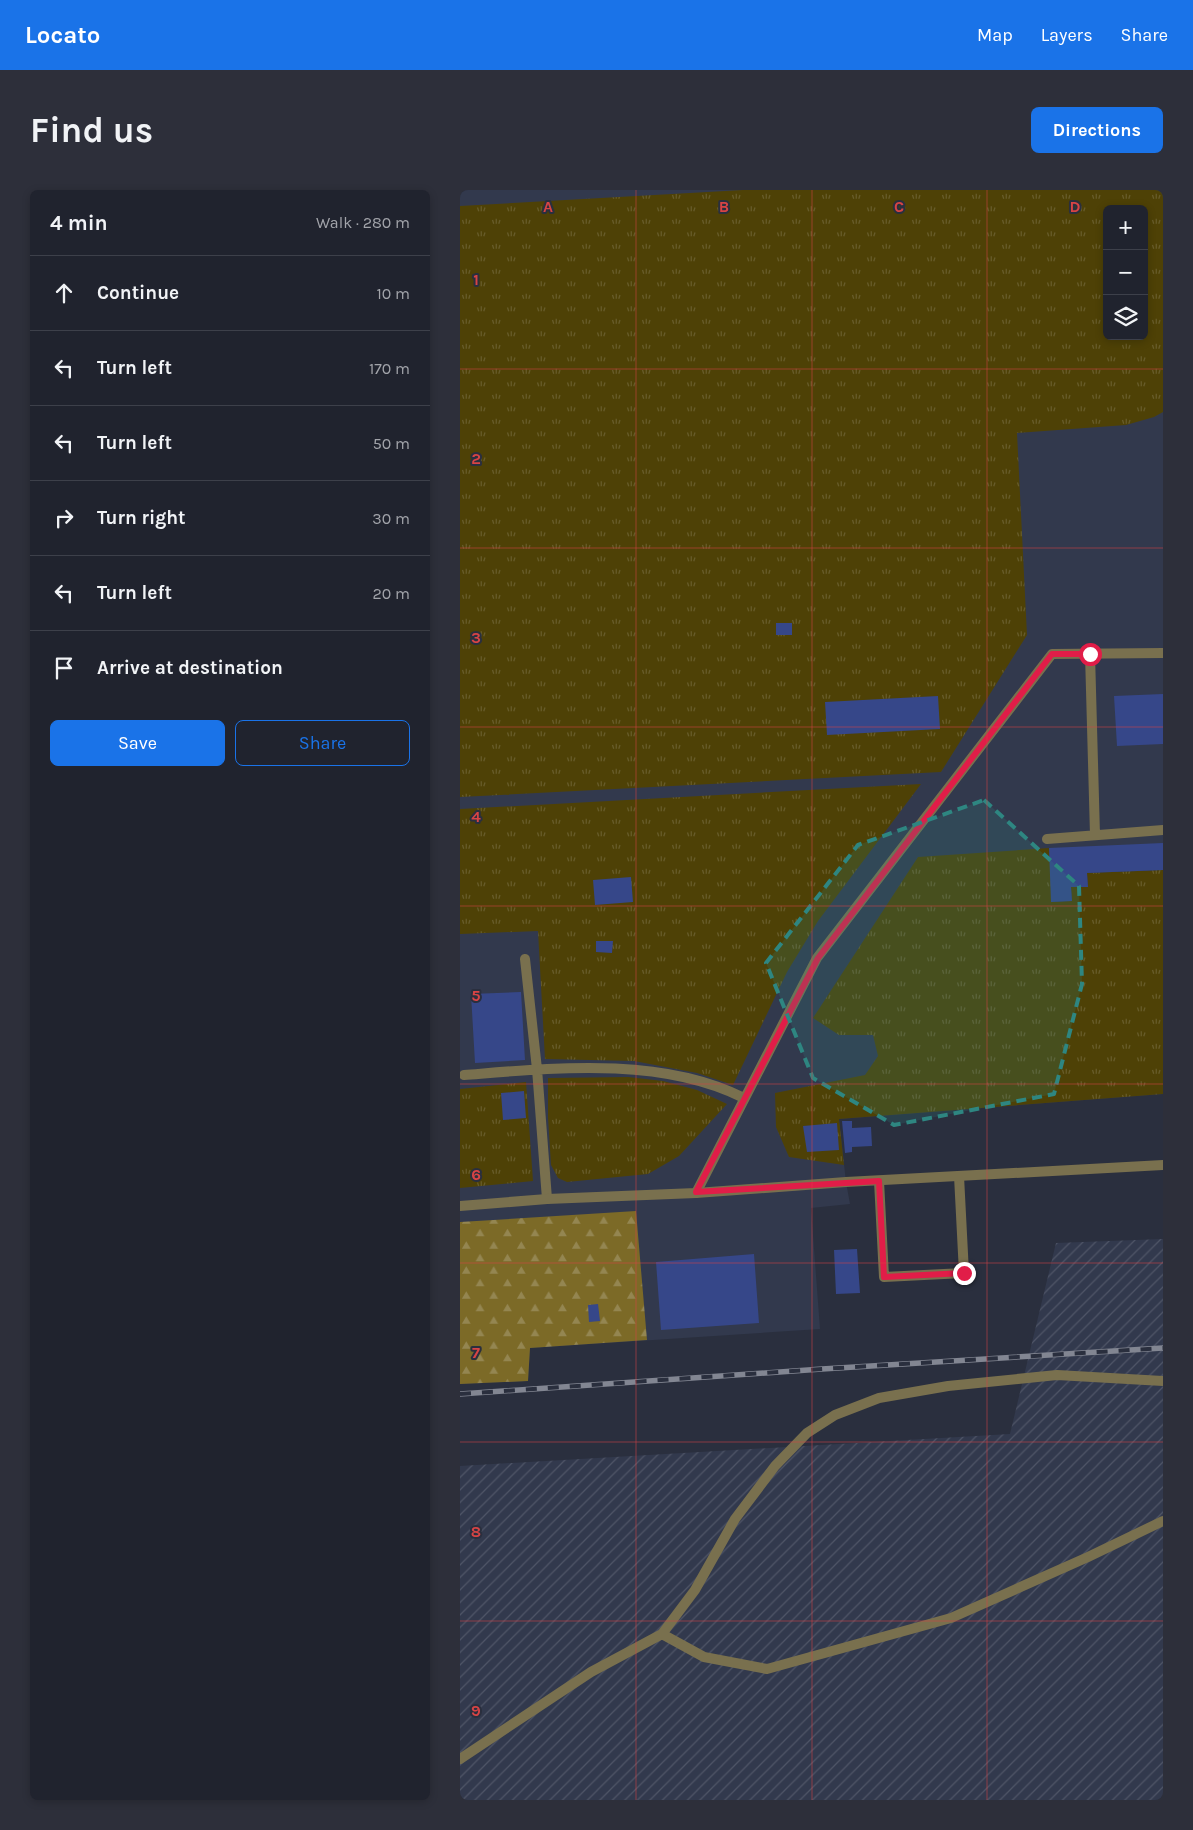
<!DOCTYPE html>
<meta charset="utf-8">
<style>
:root{--surface:#20232e;--page:#2d2f3a;--text:#f1f3f6;--muted:#a2a4aa;--line:#3d404a;--accent:#1a73e8}
body{margin:0;font-family:Karla,sans-serif;background:var(--page);color:var(--text)}
.controls{position:absolute;right:15px;top:15px;display:grid;overflow:hidden;border-radius:8px;box-shadow:0 2px 8px #0003}
.controls button{width:45px;height:45px;display:grid;place-items:center;padding:0;border:0;border-bottom:1px solid var(--line);background:var(--surface);color:var(--text);font:25px sans-serif}
.stop{position:absolute;width:15px;height:15px;margin:-11px;border:4px solid #e11d48;border-radius:50%;background:#fff}
.stop.end{background:#e11d48;border-color:#fff;box-shadow:0 1px 5px #0008}
.list{margin:0;padding:0;list-style:none}
h2{display:flex;justify-content:space-between;align-items:center;height:65px;margin:0;padding:0 20px;font-size:21px}
h2 small{font-size:16px;font-weight:400;color:var(--muted)}
.list li{display:grid;grid-template-columns:32px 1fr auto;gap:15px;align-items:center;box-sizing:border-box;height:75px;padding:0 20px;border-top:1px solid var(--line)}
.list b{display:block;font-size:19px;white-space:nowrap}
.list em{font-size:16px;font-style:normal;color:var(--muted)}
.actions{display:flex;gap:10px;padding:15px 20px}
.actions a{flex:1;padding:11px 0;border:1px solid var(--accent);border-radius:8px;text-align:center;font-size:18px;color:var(--accent)}
.actions .main{background:var(--accent);color:#fff}
.icon{flex:none;width:28px;height:28px;fill:none;stroke:currentColor;stroke-width:2;stroke-linecap:round;stroke-linejoin:round}
.map{position:relative;flex:none;width:703px;height:1610px;overflow:hidden;border-radius:8px}
header{display:flex;align-items:center;gap:30px;box-sizing:border-box;height:70px;padding:0 25px;background:var(--accent);color:#fff}
header strong{font-size:24px}
nav{display:flex;gap:28px;margin-inline-start:auto;font-size:18px}
.intro{display:flex;align-items:center;justify-content:space-between;box-sizing:border-box;height:120px;padding:0 30px}
h1{margin:0;font-size:35px}
.button{padding:12px 22px;border-radius:8px;background:var(--accent);color:#fff;font-size:18px;font-weight:700}
main{display:flex;gap:30px;padding:0 30px}
aside{flex:1;background:var(--surface);border-radius:8px;box-shadow:0 2px 8px #0003}
.map>svg:first-child{display:block}
.built{fill:#32394d;fill-rule:evenodd}
.industrial{fill:url(#industrial-furrows)}
.grass{fill:url(#grass-tufts);fill-rule:evenodd}
.forest{fill:url(#forest-firs)}
.building{fill:#364789}
.lines{fill:none;stroke-linecap:round;stroke-linejoin:round}
.service{stroke:#79704e;stroke-width:10}
.minor{stroke:#79704e;stroke-width:10}
.rail-casing{stroke:#828692;stroke-width:5.5}
.rail{stroke:#2a2f3e;stroke-width:4;stroke-dasharray:11;stroke-linecap:butt}
.route{stroke:#e11d48;stroke-width:6}
.marked{fill:#2e8681;fill-opacity:0.2;stroke:#2e8681;stroke-width:4;stroke-dasharray:10 6;stroke-linejoin:round}
.grid{fill:none;stroke:#d74445;stroke-width:1;stroke-opacity:0.55}
.grid-label{font-size:16px;text-anchor:middle;font-weight:bold;fill:#d74445;stroke:#2a2f3e;stroke-width:4;stroke-linejoin:round;paint-order:stroke}
</style>
<header>
<strong>Locato</strong>
<nav><a>Map</a><a>Layers</a><a>Share</a></nav>
</header>
<div class="intro"><h1>Find us</h1><a class="button">Directions</a></div>
<main>
<aside>
<h2>4 min<small>Walk · 280 m</small></h2>
<ul class="list">
<li><svg class="icon" aria-label="ahead" viewBox="0 0 24 24"><path d="M12 20V5M6 11l6-6 6 6"/></svg><div><b>Continue</b></div><em>10 m</em></li>
<li><svg class="icon" aria-label="left" viewBox="0 0 24 24"><path d="M17 20v-9H6M10 6l-5 5 5 5"/></svg><div><b>Turn left</b></div><em>170 m</em></li>
<li><svg class="icon" aria-label="left" viewBox="0 0 24 24"><path d="M17 20v-9H6M10 6l-5 5 5 5"/></svg><div><b>Turn left</b></div><em>50 m</em></li>
<li><svg class="icon" aria-label="right" viewBox="0 0 24 24"><path d="M7 20v-9h11M14 6l5 5-5 5"/></svg><div><b>Turn right</b></div><em>30 m</em></li>
<li><svg class="icon" aria-label="left" viewBox="0 0 24 24"><path d="M17 20v-9H6M10 6l-5 5 5 5"/></svg><div><b>Turn left</b></div><em>20 m</em></li>
<li><svg class="icon" aria-label="arrive" viewBox="0 0 24 24"><path d="M6 21V4h12l-3 4 3 4H6"/></svg><div><b>Arrive at destination</b></div></li>
</ul>
<div class="actions"><a class="main">Save</a><a>Share</a></div>
</aside>
<div class="map">
<svg width="703" height="1610" viewBox="0 0 703 1610">
<defs>
<pattern id="industrial-furrows" width="10" height="10" patternUnits="userSpaceOnUse" patternTransform="scale(1.25)"><rect width="10" height="10" fill="#32394d"/><path d="M-1 1l2-2M0 10L10 0M9 11l2-2" fill="none" stroke="#4f5567"/></pattern>
<pattern id="grass-tufts" width="24" height="20" patternUnits="userSpaceOnUse" patternTransform="scale(1.25)"><rect width="24" height="20" fill="#4e4106"/><path d="M3 7l-1-3M5 7V3M7 7l1-3M15 17l-1-3M17 17v-4M19 17l1-3" fill="none" stroke="#675c2a"/></pattern>
<pattern id="forest-firs" width="22" height="20" patternUnits="userSpaceOnUse" patternTransform="scale(1.25)"><rect width="22" height="20" fill="#7c6a27"/><path d="M5 1l3.5 6h-7zM16 11l3.5 6h-7z" fill="#948651"/></pattern>
</defs>
<rect width="100%" height="100%" fill="#2a2f3e"/>
<path class="built" d="M0 0H703V904L379 929 386 992 390 1014 351 1018 360 1139 70 1158 68 1191 0 1194ZM647 19H684V146H647Z"/>
<path class="industrial" d="M703 1049V1610H0V1276L550 1244 596 1053Z"/>
<path class="grass" d="M283 0H703V222L694 227 666 235 557 243 567 445 481 582 0 607V16ZM647 19H684V146H647Z
M461 594 358 731 327 782 273 895 237 883 174 871 85 869 78 741 0 744V619Z
M589 658 592 712 612 711 611 697H628L627 683 703 680V904L379 929 384 975 329 967 316 937 315 903 405 885 418 866 413 845H379L353 828 458 667Z
M168 887 203 891 237 900 267 914 219 966 188 984 107 992 98 988 91 975 88 927V888Z
M66 892 73 991 0 998V899Z"/>
<path class="forest" d="M176 1021 187 1150 70 1158 68 1191 0 1194V1032Z"/>
<path class="building" d="M316 433H332V445H316Z
M703 504V554L657 556 654 506Z
M478 506 480 539 367 545 365 512Z
M703 653V680L627 683 628 697H611L612 711 591 712 589 658Z
M171 687 173 712 135 715 133 690Z
M136 751H153L152 763 136 762Z
M61 802 65 870 15 873 11 804Z
M64 901 66 928 43 930 41 903Z
M382 931H392V938L411 937 412 956 392 957V962L385 963Z
M377 933 379 960 347 962 343 936Z
M397 1059 400 1103 376 1104 374 1060Z
M294 1064 299 1133 201 1140 196 1072Z
M138 1114 140 1131 129 1132 128 1115Z"/>
<g class="lines">
<path class="service" d="M630 464 635 645
M587 649 703 640
M65 769 77 879 87 1009
M4 885C93 878 201 866 284 908
M419 991 424 1087 504 1083 499 986
M236 1003 357 768 592 464 703 463
M202 1444 235 1400 275 1329 315 1276 347 1243 375 1225 419 1208 488 1196 597 1185 703 1191
M0 1569 131 1482 202 1444 244 1467 307 1479 491 1428 628 1367 703 1331"/>
<path class="minor" d="M0 1016 87 1009 236 1003 386 992 703 975"/>
<g class="rail-casing">
<path id="rail" d="M0 1204 362 1179 703 1158"/>
</g>
<use href="#rail" class="rail"/>
</g>
<g class="lines">
<path class="route" d="M504 1083 424 1087 419 991 236 1002 358 768 592 464H630"/>
</g>
<path class="marked" d="M524 610 619 696 622 794 594 904 434 935 353 888 306 773 398 655Z"/>
<path class="grid" d="M176 0V1610M352 0V1610M527 0V1610M0 179H703M0 358H703M0 537H703M0 716H703M0 894H703M0 1073H703M0 1252H703M0 1431H703"/>
<g class="grid-label">
<text x="88" y="22">A</text>
<text x="264" y="22">B</text>
<text x="439" y="22">C</text>
<text x="615" y="22">D</text>
<text x="16" y="95">1</text>
<text x="16" y="274">2</text>
<text x="16" y="453">3</text>
<text x="16" y="632">4</text>
<text x="16" y="811">5</text>
<text x="16" y="990">6</text>
<text x="16" y="1168">7</text>
<text x="16" y="1347">8</text>
<text x="16" y="1526">9</text>
</g>
</svg>
<div class="controls">
<button>+</button>
<button>−</button>
<button><svg class="icon" aria-label="layers" viewBox="0 0 24 24"><path d="M12 4l9 5-9 5-9-5zM3 14l9 5 9-5"/></svg></button>
</div>
<div class="stop" style="left:630px;top:464px"></div>
<div class="stop end" style="left:504px;top:1083px"></div>
</div>
</main>
